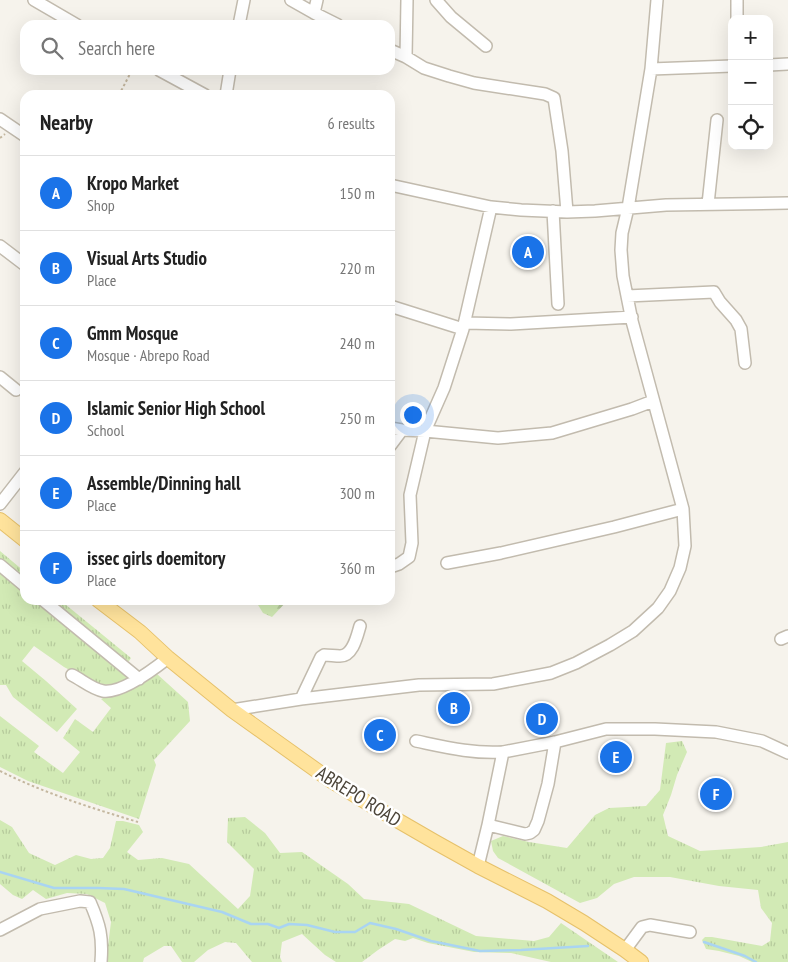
<!DOCTYPE html>
<meta charset="utf-8">
<style>
:root{--surface:#fff;--page:#f6f6f6;--text:#222;--muted:#767676;--line:#e0e0e0;--accent:#1a73e8}
body{margin:0;font-family:"PT Sans Narrow",sans-serif;background:var(--page);color:var(--text)}
.controls{position:absolute;right:15px;top:15px;display:grid;overflow:hidden;border-radius:10px;box-shadow:0 5px 20px #0002}
.controls button{width:45px;height:45px;display:grid;place-items:center;padding:0;border:0;border-bottom:1px solid var(--line);background:var(--surface);color:var(--text);font:25px sans-serif}
.you{position:absolute;left:412px;top:414px;width:18px;height:18px;margin:-12px;border:4px solid #fff;border-radius:50%;background:#1a73e8;box-shadow:0 0 0 8px #1a73e833}
.badge{display:grid;place-items:center;width:32px;height:32px;border-radius:50%;background:var(--accent);color:#fff;font-size:16px;font-weight:700}
.pin{position:absolute;translate:-50% -50%;border:2px solid #fff;box-shadow:0 1px 5px #0006}
.list{margin:0;padding:0;list-style:none}
h2{display:flex;justify-content:space-between;align-items:center;height:65px;margin:0;padding:0 20px;font-size:21px}
h2 small{font-size:16px;font-weight:400;color:var(--muted)}
.list li{display:grid;grid-template-columns:32px 1fr auto;gap:15px;align-items:center;box-sizing:border-box;height:75px;padding:0 20px;border-top:1px solid var(--line)}
.list b{display:block;font-size:19px;white-space:nowrap}
.list p{margin:0;font-size:16px;white-space:nowrap;color:var(--muted)}
.list em{font-size:16px;font-style:normal;color:var(--muted)}
.icon{flex:none;width:28px;height:28px;fill:none;stroke:currentColor;stroke-width:2;stroke-linecap:round;stroke-linejoin:round}
.map{position:relative;flex:none;width:788px;height:962px;overflow:hidden}
.search{position:absolute;background:var(--surface);box-shadow:0 5px 20px #0002;left:20px;top:20px;width:375px;height:55px;display:flex;align-items:center;gap:12px;box-sizing:border-box;padding:0 18px;border-radius:15px;color:var(--muted);font-size:19px}
.panel{position:absolute;background:var(--surface);box-shadow:0 5px 20px #0002;left:20px;top:90px;width:375px;height:515px;border-radius:15px}
.map>svg:first-child{display:block}
.grass{fill:url(#grass-tufts)}
.forest{fill:url(#forest-firs)}
.lines{fill:none;stroke-linecap:round;stroke-linejoin:round}
.stream{stroke:#a9d4f2;stroke-width:2.5}
.minor-casing{stroke:#c2bbae;stroke-width:14}
.major-casing{stroke:#e6c16a;stroke-width:16}
.path{stroke:#c4b79f;stroke-width:2;stroke-dasharray:2.5 2.5;stroke-linecap:butt}
.minor{stroke:#fff;stroke-width:11}
.major{stroke:#ffe39c;stroke-width:14}
.labels{text-anchor:middle;dominant-baseline:central;stroke-width:5;stroke-linejoin:round;paint-order:stroke}
.street-label{font-size:19px;fill:#4b4439;stroke:#fff}
</style>
<div class="map">
<svg width="788" height="962" viewBox="0 0 788 962">
<defs>
<pattern id="grass-tufts" width="24" height="20" patternUnits="userSpaceOnUse" patternTransform="scale(1.25)"><rect width="24" height="20" fill="#d2eab5"/><path d="M3 7l-1-3M5 7V3M7 7l1-3M15 17l-1-3M17 17v-4M19 17l1-3" fill="none" stroke="#b6ca9c"/></pattern>
<pattern id="forest-firs" width="22" height="20" patternUnits="userSpaceOnUse" patternTransform="scale(1.25)"><rect width="22" height="20" fill="#d2eab5"/><path d="M5 1l3.5 6h-7zM16 11l3.5 6h-7z" fill="#b6ca9c"/></pattern>
</defs>
<rect width="100%" height="100%" fill="#f6f3ec"/>
<path class="grass" d="M0 551 25 572V582L0 561Z
M0 572 25 592V600H35L130 676 128 679 106 689 64 667 34 646 22 661 46 681 77 709 57 732 13 697 6 685H0Z
M47 600H60L131 658 129 661 119 660Z
M157 674 188 702 190 721 154 760 156 765 139 819 28 781 0 767V716L39 746 34 752 63 773 80 752 63 738 75 719 93 732 111 708 101 699Z
M682 741 687 752 677 775 671 795 663 815 668 836 700 851 761 847 788 842V962H752L739 956 719 951 706 949 702 940 705 937H712L762 946 770 941 772 923 761 908 758 890 719 886 670 877H634L614 884 597 898 580 903 498 858 493 851 491 841 503 836 529 842 567 848 595 815 609 808 646 806 660 790 666 743Z
M245 817 265 833 280 853 302 852 348 884 364 899 409 904 476 936 534 941 549 937 561 923 618 962H551L511 953 474 952 428 943 413 938 405 941 395 939 378 950 362 962H336L325 955 302 934 282 942 280 957 282 962H252L236 943 225 942 208 950 194 962H182L171 946H164L144 958 143 962H106L111 922 105 903 87 894 67 893 46 899 33 890 22 899 13 895 0 884V820L12 827 29 853 55 865 76 855 91 859 103 858 110 848 116 821H123L139 825 143 832 127 852 138 860 162 858 189 864 238 909 250 896 254 869 227 842 228 818Z"/>
<path class="forest" d="M255 600H288L272 617 263 613Z"/>
<g class="lines">
<path class="stream" d="M0 872 54 888H98L124 889 222 912 251 924H268L279 928 289 924 307 925 335 932H355L370 923 396 929 431 941 480 951 521 950 588 946
M704 942 745 956 756 962"/>
<g class="minor-casing">
<path id="minor" d="M34 0 77 25
M291 0 314 13 338 25
M436 0 451 17 486 46
M314 13 317 0
M737 19V0
M239 25 244 0
M390 50 406 57 424 68 449 76 474 83 545 94 554 98 562 151 567 212
M406 57 407 0
M769 65 788 64
M651 69 732 66
M159 70 205 95
M226 95 230 70
M0 119 25 136
M390 185 491 207 521 210 567 212 595 211 666 205 788 203
M708 204 717 120
M553 211 558 304
M0 246 25 265
M627 296 714 292 720 302 736 320 741 329 745 363
M390 306 463 329
M465 323 511 324 632 317
M0 377 16 390
M390 428 402 430 425 431 498 438 552 433 632 409 653 401
M390 446 402 430
M0 504 25 472
M447 563 501 553 614 527 683 509
M0 565 25 586
M390 567 399 564 409 557 412 543 410 495 425 431 444 388 463 329 491 207
M43 600 139 679
M781 639 788 636
M72 675C82 680 92 689 103 691 121 694 154 669 168 658
M301 699 321 657 324 655C329 655 335 656 340 656 353 656 357 636 360 626
M232 710 301 699 419 685 493 684 551 673 576 663 610 645 633 631 658 608 670 591 680 568 685 546 683 509 632 321 623 276 621 250 622 233 628 208 651 69 657 0
M416 741C445 747 473 754 503 752
M488 825 525 834 530 833 534 830 538 821 548 784 555 742
M478 866 488 825 503 752 555 742 606 729H655L716 732 762 741 788 753
M0 930 40 909 80 901 90 902C100 925 103 937 101 962
M625 950 642 927 650 925 690 932"/>
</g>
<g class="major-casing">
<path id="major" d="M0 520 25 540
M98 600 140 632 168 658 232 710 330 780 371 805 435 842 478 866 547 901 584 923 625 950 641 962"/>
</g>
<path class="path" d="M119 95 132 70
M0 138 5 134
M0 771C44 793 91 808 138 822"/>
<use href="#minor" class="minor"/>
<use href="#major" class="major"/>
</g>
<g class="labels">
<g class="street-label">
<text transform="translate(359 796) rotate(32)">ABREPO ROAD</text>
</g>
</g>
</svg>
<div class="controls">
<button>+</button>
<button>−</button>
<button><svg class="icon" aria-label="locate" viewBox="0 0 24 24"><circle cx="12" cy="12" r="6"/><path d="M12 2v4M12 18v4M2 12h4M18 12h4"/></svg></button>
</div>
<div class="you"></div>
<div class="pin badge" style="left:528px;top:252px">A</div>
<div class="pin badge" style="left:454px;top:708px">B</div>
<div class="pin badge" style="left:380px;top:735px">C</div>
<div class="pin badge" style="left:542px;top:719px">D</div>
<div class="pin badge" style="left:616px;top:757px">E</div>
<div class="pin badge" style="left:716px;top:794px">F</div>
<div class="search"><svg class="icon" aria-label="search" viewBox="0 0 24 24"><circle cx="10" cy="10" r="6"/><path d="M15 15l6 6"/></svg>Search here</div>
<section class="panel">
<h2>Nearby<small>6 results</small></h2>
<ul class="list">
<li><span class="badge">A</span><div><b>Kropo Market</b><p>Shop</p></div><em>150 m</em></li>
<li><span class="badge">B</span><div><b>Visual Arts Studio</b><p>Place</p></div><em>220 m</em></li>
<li><span class="badge">C</span><div><b>Gmm Mosque</b><p>Mosque · Abrepo Road</p></div><em>240 m</em></li>
<li><span class="badge">D</span><div><b>Islamic Senior High School</b><p>School</p></div><em>250 m</em></li>
<li><span class="badge">E</span><div><b>Assemble/Dinning hall</b><p>Place</p></div><em>300 m</em></li>
<li><span class="badge">F</span><div><b>issec girls doemitory</b><p>Place</p></div><em>360 m</em></li>
</ul>
</section>
</div>
